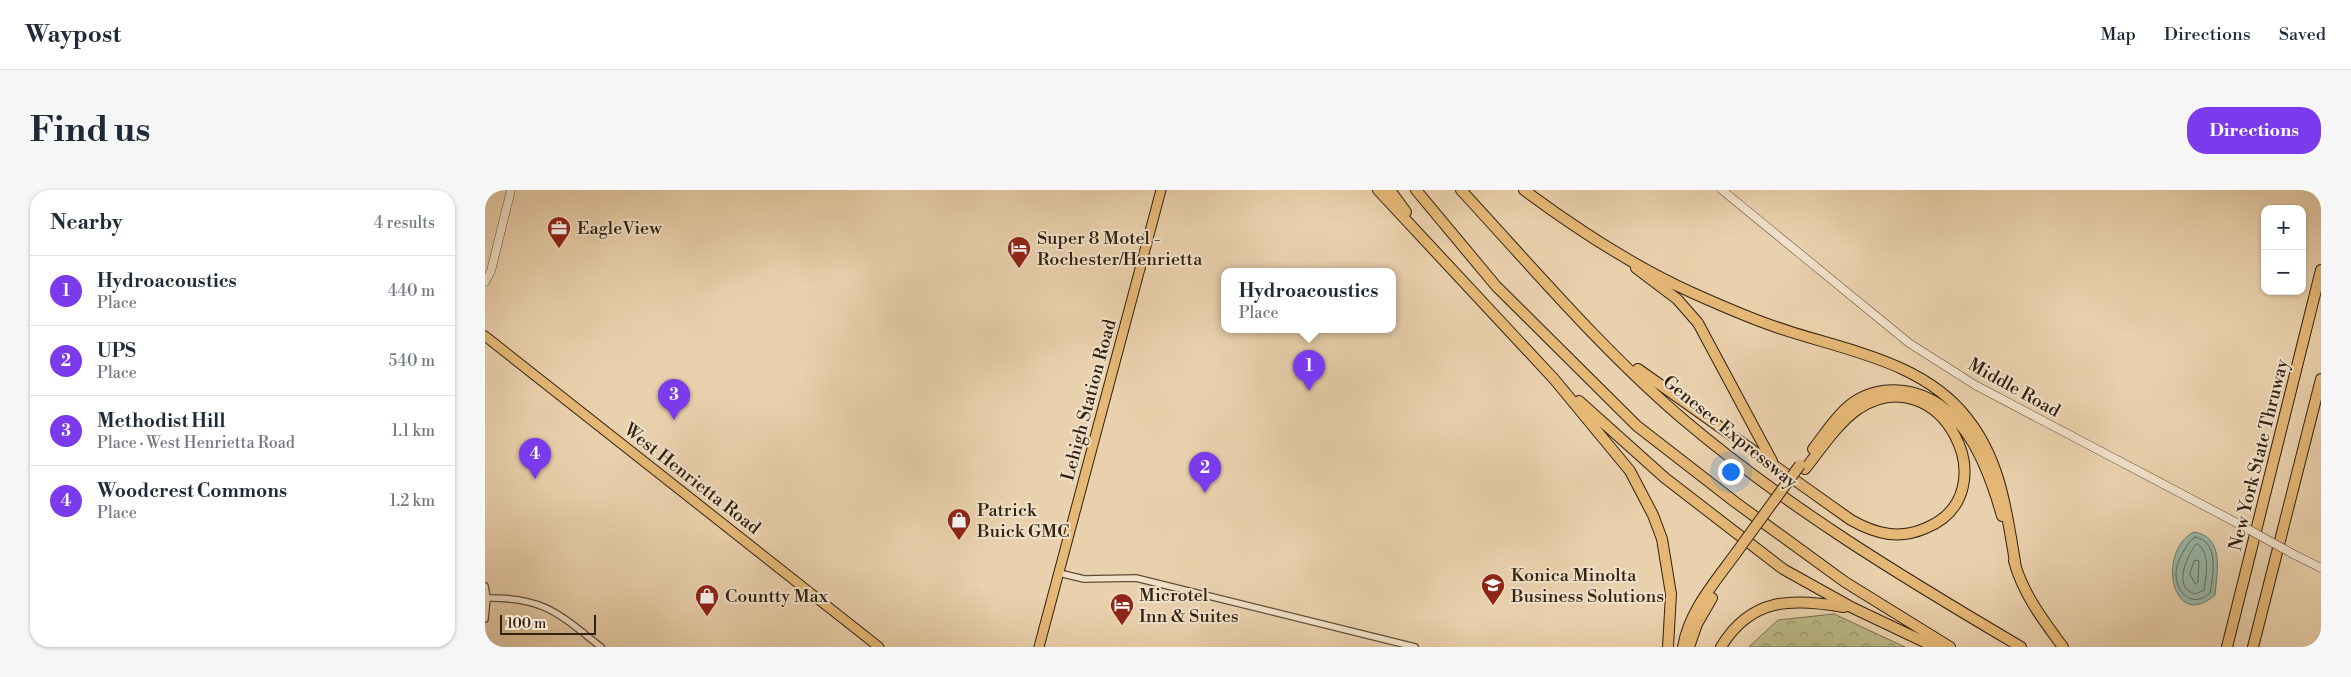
<!DOCTYPE html>
<meta charset="utf-8">
<style>
:root{--surface:#fff;--page:#f6f6f7;--text:#1f2937;--muted:#747a83;--line:#e0e1e3;--accent:#7c3aed}
body{margin:0;font-family:"Libre Bodoni",serif;background:var(--page);color:var(--text)}
.controls{position:absolute;right:15px;top:15px;display:grid;overflow:hidden;border-radius:10px;box-shadow:0 1px 4px #0004}
.controls button{width:45px;height:45px;display:grid;place-items:center;padding:0;border:0;border-bottom:1px solid var(--line);background:var(--surface);color:var(--text);font:25px sans-serif}
.scale{position:absolute;left:15px;bottom:12px;width:96px;box-sizing:border-box;padding-left:5px;border:2px solid #312111;border-top:0;font-size:14px;line-height:18px;white-space:nowrap;color:#312111;-webkit-text-stroke:4px #f1e1ca;paint-order:stroke}
.you{position:absolute;left:1245px;top:281px;width:18px;height:18px;margin:-12px;border:4px solid #fff;border-radius:50%;background:#1a73e8;box-shadow:0 0 0 8px #1a73e833}
.badge{display:grid;place-items:center;width:32px;height:32px;border-radius:50%;background:var(--accent);color:#fff;font-size:16px;font-weight:700}
.pin{position:absolute;translate:-50% -41px;filter:drop-shadow(0 1px 2px #0008)}
.pin::after{content:'';position:absolute;top:26px;width:18px;height:15px;background:inherit;clip-path:polygon(0 0,100% 0,50% 100%)}
.popup{position:absolute;left:736px;top:78px;width:175px;height:65px;box-sizing:border-box;display:grid;place-content:center;border-radius:10px;background:var(--surface);filter:drop-shadow(0 1px 4px #0005);font-size:16px;white-space:nowrap;color:var(--muted)}
.popup b{font-size:19px;color:var(--text)}
.popup::after{content:'';position:absolute;left:50%;top:100%;margin-left:-10px;border:10px solid transparent;border-top-color:var(--surface)}
.list{margin:0;padding:0;list-style:none}
h2{display:flex;justify-content:space-between;align-items:center;height:65px;margin:0;padding:0 20px;font-size:21px}
h2 small{font-size:16px;font-weight:400;color:var(--muted)}
.list li{display:grid;grid-template-columns:32px 1fr auto;gap:15px;align-items:center;box-sizing:border-box;height:70px;padding:0 20px;border-top:1px solid var(--line)}
.list b{display:block;font-size:19px;white-space:nowrap}
.list p{margin:0;font-size:16px;white-space:nowrap;color:var(--muted)}
.list em{font-size:16px;font-style:normal;color:var(--muted)}
.map{position:relative;flex:none;width:1836px;height:457px;overflow:hidden;border-radius:20px}
header{display:flex;align-items:center;gap:30px;box-sizing:border-box;height:70px;padding:0 25px;background:var(--surface);border-bottom:1px solid var(--line)}
header strong{font-size:24px}
nav{display:flex;gap:28px;margin-inline-start:auto;font-size:18px}
.intro{display:flex;align-items:center;justify-content:space-between;box-sizing:border-box;height:120px;padding:0 30px}
h1{margin:0;font-size:35px}
.button{padding:12px 22px;border-radius:20px;background:var(--accent);color:#fff;font-size:18px;font-weight:700}
main{display:flex;gap:30px;padding:0 30px}
aside{flex:1;background:var(--surface);border-radius:20px;box-shadow:0 1px 4px #0004}
.map>svg:first-child{display:block}
.forest{fill:url(#forest-crowns);stroke:#766e4c}
.water{fill:#98b7a9;stroke:#6f7b6c}
.lines{fill:none;stroke-linecap:round;stroke-linejoin:round}
.shore{stroke:#646c5d;stroke-width:1}
.minor-casing{stroke:#5f4d38;stroke-width:8}
.tertiary-casing{stroke:#5f4d38;stroke-width:9}
.primary-casing{stroke:#312111;stroke-width:11}
.motorway-casing{stroke:#312111;stroke-width:12}
.minor{stroke:#f1e1ca;stroke-width:5.5}
.tertiary{stroke:#f1e1ca;stroke-width:8}
.primary{stroke:#e5b876;stroke-width:9}
.motorway{stroke:#e5b876;stroke-width:10}
.tertiary-bridge-casing{stroke:#5f4d38;stroke-width:9;stroke-linecap:butt}
.motorway-bridge-casing{stroke:#312111;stroke-width:12;stroke-linecap:butt}
.tertiary-bridge{stroke:#f1e1ca;stroke-width:8}
.motorway-bridge{stroke:#e5b876;stroke-width:10}
.labels{text-anchor:middle;dominant-baseline:central;stroke-width:4;stroke-linejoin:round;paint-order:stroke}
.poi-label{font-size:18px;fill:#312111;stroke:#f1e1ca;text-anchor:start}
.street-label{font-size:18px;fill:#312111;stroke:#f1e1ca}
</style>
<header>
<strong>Waypost</strong>
<nav><a>Map</a><a>Directions</a><a>Saved</a></nav>
</header>
<div class="intro"><h1>Find us</h1><a class="button">Directions</a></div>
<main>
<aside>
<h2>Nearby<small>4 results</small></h2>
<ul class="list">
<li><span class="badge">1</span><div><b>Hydroacoustics</b><p>Place</p></div><em>440 m</em></li>
<li><span class="badge">2</span><div><b>UPS</b><p>Place</p></div><em>540 m</em></li>
<li><span class="badge">3</span><div><b>Methodist Hill</b><p>Place · West Henrietta Road</p></div><em>1.1 km</em></li>
<li><span class="badge">4</span><div><b>Woodcrest Commons</b><p>Place</p></div><em>1.2 km</em></li>
</ul>
</aside>
<div class="map">
<svg width="1836" height="457" viewBox="0 0 1836 457">
<defs>
<pattern id="forest-crowns" width="20" height="18" patternUnits="userSpaceOnUse" patternTransform="scale(1.25)"><rect width="20" height="18" fill="#bbba87"/><path d="M2 6a3 3 0 1 1 6 0M12 15a3 3 0 1 1 6 0" fill="none" stroke="#99976d"/></pattern>
</defs>
<rect width="100%" height="100%" fill="#ead1ad"/>
<filter id="stains"><feTurbulence type="fractalNoise" baseFrequency=".004" numOctaves="4"/><feColorMatrix values="0 0 0 0 .2 0 0 0 0 .09 0 0 0 0 .02 0 0 0 .5 -.17"/></filter>
<radialGradient id="worn" r=".72"><stop offset=".6" stop-color="#630" stop-opacity="0"/><stop offset="1" stop-color="#630" stop-opacity=".3"/></radialGradient>
<path class="forest" d="M1349 424 1420 457H1264L1293 430Z"/>
<path class="water" d="M1709 342C1740 347 1732 382 1730 405 1687 443 1671 361 1709 342Z"/>
<g class="lines">
<path class="shore" d="M1710 347C1735 351 1728 386 1725 403 1709 418 1692 405 1691 385 1691 375 1695 367 1700 359 1703 354 1705 350 1710 347Z
M1713 354C1726 365 1721 385 1719 400L1710 404C1687 397 1702 368 1710 355Z
M1710 370 1714 371 1713 392 1710 394 1705 384Z"/>
<g class="minor-casing">
<path id="minor" d="M574 383 599 389 651 388 930 457
M0 396 2 408 0 429
M2 408C59 407 74 424 116 457"/>
</g>
<g class="tertiary-casing">
<path id="tertiary" d="M1237 0 1424 153 1490 195 1752 333
M0 92 6 81 26 0
M1808 364 1836 378"/>
</g>
<g class="primary-casing">
<path id="primary" d="M0 146 394 457
M554 457 676 0"/>
</g>
<g class="motorway-casing">
<path id="motorway" d="M893 0 1069 189 1145 281 1168 325 1177 349 1186 404 1183 457
M905 0 921 22
M931 0 1011 96 1152 236 1250 312 1360 392 1465 457
M976 0C1048 78 1118 161 1199 230 1303 318 1419 388 1536 457
M1039 0C1093 40 1149 77 1210 104 1237 116 1264 128 1291 137 1357 160 1437 170 1482 228 1517 272 1522 325 1531 378
M1151 78 1192 109 1213 133 1287 271
M1153 179 1366 330C1391 344 1414 350 1441 338 1526 303 1455 165 1373 219 1352 234 1336 259 1320 279
M1094 211 1180 288 1298 379 1368 418 1450 457
M1328 259C1340 244 1350 227 1365 215 1380 203 1400 198 1419 201 1478 209 1503 276 1517 326
M1529 371C1538 404 1558 430 1578 457
M1198 457C1204 421 1230 392 1251 363
M1204 457 1212 434 1227 408
M1236 457C1266 407 1308 408 1359 417
M1742 457 1836 80
M1768 457 1836 189"/>
</g>
<use href="#minor" class="minor"/>
<use href="#tertiary" class="tertiary"/>
<use href="#primary" class="primary"/>
<use href="#motorway" class="motorway"/>
<g class="tertiary-bridge-casing">
<path id="tertiary-bridge" d="M1752 333 1808 364"/>
</g>
<g class="motorway-bridge-casing">
<path id="motorway-bridge" d="M1251 363 1315 275"/>
</g>
<use href="#tertiary-bridge" class="tertiary-bridge"/>
<use href="#motorway-bridge" class="motorway-bridge"/>
</g>
<defs>
<g id="office-pin" transform="scale(1.25)"><path d="M0 17L-7.5 6A9.5 9.5 0 1 1 7.5 6Z" fill="#8f2418" stroke="#f1e1ca"/><path d="M-6-3h4V-5.5h4V-3h4V5H-6ZM-1-4.5V-3h2v-1.5ZM-6 0V1H6V0Z" fill="#fff"/></g>
<g id="hotel-pin" transform="scale(1.25)"><path d="M0 17L-7.5 6A9.5 9.5 0 1 1 7.5 6Z" fill="#8f2418" stroke="#f1e1ca"/><path d="M-6-4.5h1.5V1H6V5H4.5V3h-9V5H-6ZM-4 0a1.8 1.8 0 1 1 3.6 0ZM.5 0V-2.5h3Q6-2.5 6 0Z" fill="#fff"/></g>
<g id="shop-pin" transform="scale(1.25)"><path d="M0 17L-7.5 6A9.5 9.5 0 1 1 7.5 6Z" fill="#8f2418" stroke="#f1e1ca"/><path d="M-5-2.5h2.3a2.7 3.5 0 0 1 5.4 0H5L5.5 6h-11ZM-1.5-2.5h3a1.5 2.3 0 0 0-3 0Z" fill="#fff"/></g>
<g id="university-pin" transform="scale(1.25)"><path d="M0 17L-7.5 6A9.5 9.5 0 1 1 7.5 6Z" fill="#8f2418" stroke="#f1e1ca"/><path d="M0-5L7-2L0 1L-7-2ZM-4 1L0 2.5L4 1V4Q0 6-4 4Z" fill="#fff"/></g>
</defs>
<g fill-rule="evenodd">
<use href="#office-pin" x="74" y="38"/>
<use href="#hotel-pin" x="534" y="58"/>
<use href="#shop-pin" x="474" y="330"/>
<use href="#university-pin" x="1008" y="395"/>
<use href="#shop-pin" x="222" y="406"/>
<use href="#hotel-pin" x="637" y="415"/>
</g>
<g class="labels">
<g class="poi-label">
<text x="92" y="38">EagleView</text>
<text x="552" y="48">Super 8 Motel -<tspan x="552" dy="21">Rochester/Henrietta</tspan></text>
<text x="492" y="320">Patrick<tspan x="492" dy="21">Buick GMC</tspan></text>
<text x="1026" y="385">Konica Minolta<tspan x="1026" dy="21">Business Solutions</tspan></text>
<text x="654" y="405">Microtel<tspan x="654" dy="21">Inn &amp; Suites</tspan></text>
<text x="240" y="406">Countty Max</text>
</g>
<g class="street-label">
<text transform="translate(1529 198) rotate(29)">Middle Road</text>
<text transform="translate(604 210) rotate(-75)">Lehigh Station Road</text>
<text transform="translate(1245 242) rotate(39)">Genesee Expressway</text>
<text transform="translate(1774 265) rotate(-76)">New York State Thruway</text>
<text transform="translate(207 289) rotate(38)">West Henrietta Road</text>
</g>
</g>
<rect width="100%" height="100%" filter="url(#stains)"/>
<rect width="100%" height="100%" fill="url(#worn)"/>
</svg>
<div class="controls">
<button>+</button>
<button>−</button>
</div>
<div class="scale">100 m</div>
<div class="you"></div>
<div class="pin badge" style="left:824px;top:201px">1</div>
<div class="popup"><b>Hydroacoustics</b>Place</div>
<div class="pin badge" style="left:720px;top:303px">2</div>
<div class="pin badge" style="left:189px;top:230px">3</div>
<div class="pin badge" style="left:50px;top:289px">4</div>
</div>
</main>
